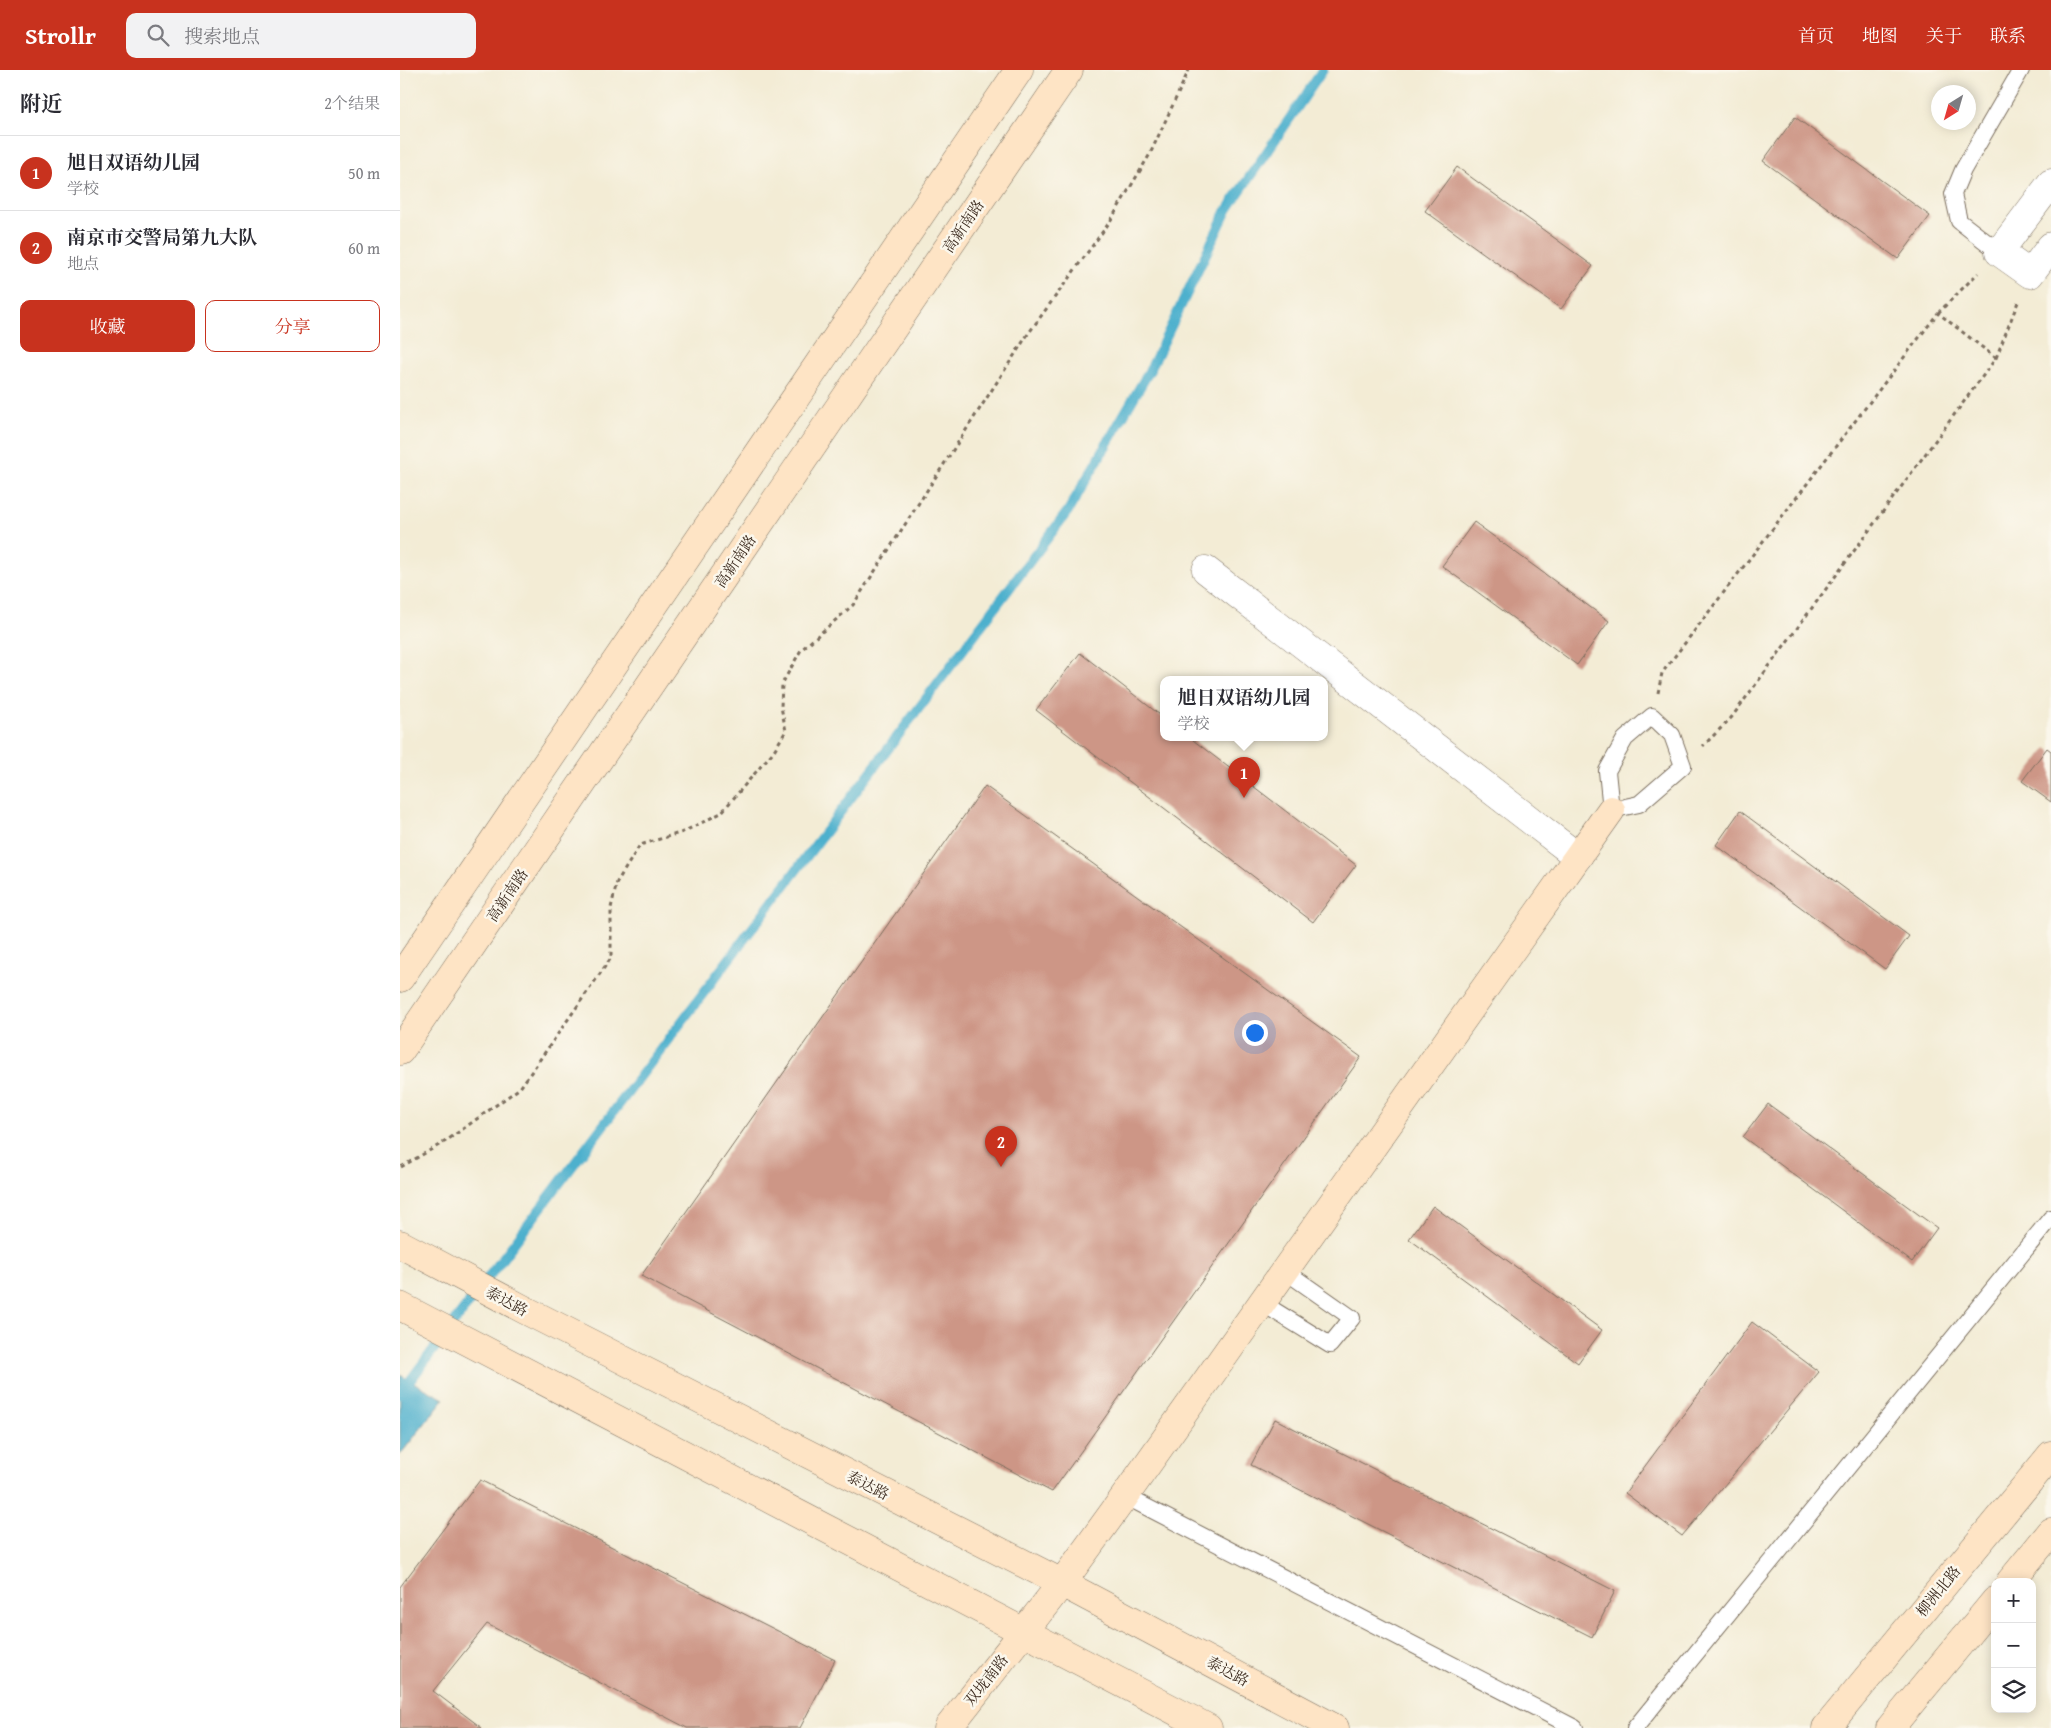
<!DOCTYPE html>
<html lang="zh">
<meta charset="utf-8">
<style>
:root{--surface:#fff;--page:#f2f2f3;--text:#2b2b33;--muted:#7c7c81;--line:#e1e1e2;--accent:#c8321e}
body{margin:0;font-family:"Gentium Book Plus","Noto Serif SC",serif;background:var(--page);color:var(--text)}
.controls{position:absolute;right:15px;bottom:15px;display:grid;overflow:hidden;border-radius:10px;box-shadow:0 2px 12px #0003}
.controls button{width:45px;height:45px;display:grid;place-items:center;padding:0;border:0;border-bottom:1px solid var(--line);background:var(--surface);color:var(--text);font:25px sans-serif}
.compass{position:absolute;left:1531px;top:15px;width:45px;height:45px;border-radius:50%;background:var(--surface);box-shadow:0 2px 12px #0003;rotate:217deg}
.you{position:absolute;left:854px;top:962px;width:18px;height:18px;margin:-12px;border:4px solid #fff;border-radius:50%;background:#1a73e8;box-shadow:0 0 0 8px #1a73e833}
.badge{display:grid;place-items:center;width:32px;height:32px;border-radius:50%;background:var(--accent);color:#fff;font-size:16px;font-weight:700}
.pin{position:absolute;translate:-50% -41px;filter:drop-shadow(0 1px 2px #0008)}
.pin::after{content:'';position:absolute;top:26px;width:18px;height:15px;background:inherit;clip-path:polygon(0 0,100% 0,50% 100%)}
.popup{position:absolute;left:760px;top:606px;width:168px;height:65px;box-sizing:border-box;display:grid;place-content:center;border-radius:10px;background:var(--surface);filter:drop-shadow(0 1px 4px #0005);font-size:16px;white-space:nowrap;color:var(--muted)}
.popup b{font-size:19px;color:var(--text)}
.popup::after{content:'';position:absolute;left:50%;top:100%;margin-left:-10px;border:10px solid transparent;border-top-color:var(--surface)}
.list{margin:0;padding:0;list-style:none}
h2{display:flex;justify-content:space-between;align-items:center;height:65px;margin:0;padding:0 20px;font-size:21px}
h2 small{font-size:16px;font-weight:400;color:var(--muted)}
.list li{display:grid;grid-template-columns:32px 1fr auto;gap:15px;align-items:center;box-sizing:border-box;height:75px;padding:0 20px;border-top:1px solid var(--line)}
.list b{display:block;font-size:19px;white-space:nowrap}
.list p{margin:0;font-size:16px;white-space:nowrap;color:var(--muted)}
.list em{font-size:16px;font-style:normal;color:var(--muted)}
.actions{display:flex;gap:10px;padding:15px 20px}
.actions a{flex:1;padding:11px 0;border:1px solid var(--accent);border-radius:10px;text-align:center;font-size:18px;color:var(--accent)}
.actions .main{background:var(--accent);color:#fff}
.icon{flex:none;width:28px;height:28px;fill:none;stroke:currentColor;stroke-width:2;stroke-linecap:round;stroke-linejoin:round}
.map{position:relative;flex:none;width:1651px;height:1658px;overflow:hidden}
header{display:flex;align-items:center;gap:30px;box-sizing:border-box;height:70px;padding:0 25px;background:var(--accent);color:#fff}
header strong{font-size:24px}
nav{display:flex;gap:28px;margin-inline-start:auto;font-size:18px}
.search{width:350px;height:45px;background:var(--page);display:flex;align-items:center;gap:12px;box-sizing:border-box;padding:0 18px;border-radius:10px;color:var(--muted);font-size:19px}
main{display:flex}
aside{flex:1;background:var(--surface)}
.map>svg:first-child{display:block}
.water{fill:#4eb0cd;stroke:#446d76}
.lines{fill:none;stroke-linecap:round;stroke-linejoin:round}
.stream{stroke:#4eb0cd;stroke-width:10}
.building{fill:#cd9686}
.lane-casing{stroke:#7b6e5e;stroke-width:18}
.street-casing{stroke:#7b6e5e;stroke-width:29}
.secondary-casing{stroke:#7b6e5e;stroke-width:29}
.path{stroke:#7b6e5e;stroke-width:3;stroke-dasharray:4 4;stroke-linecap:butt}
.lane{stroke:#fff;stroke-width:16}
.street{stroke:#fff;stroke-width:28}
.secondary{stroke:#fee4c5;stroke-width:28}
.labels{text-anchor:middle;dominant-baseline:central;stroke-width:5;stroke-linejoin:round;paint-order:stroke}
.street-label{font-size:15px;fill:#3b2a1e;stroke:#fbf7ec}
</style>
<header>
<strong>Strollr</strong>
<div class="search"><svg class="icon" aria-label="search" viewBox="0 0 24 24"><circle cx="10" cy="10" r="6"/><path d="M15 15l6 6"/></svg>搜索地点</div>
<nav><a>首页</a><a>地图</a><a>关于</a><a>联系</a></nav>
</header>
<main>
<aside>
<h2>附近<small>2个结果</small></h2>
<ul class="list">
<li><span class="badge">1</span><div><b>旭日双语幼儿园</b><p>学校</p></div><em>50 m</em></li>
<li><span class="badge">2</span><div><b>南京市交警局第九大队</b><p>地点</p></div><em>60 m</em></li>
</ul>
<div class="actions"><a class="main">收藏</a><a>分享</a></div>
</aside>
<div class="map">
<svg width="1651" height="1658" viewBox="0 0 1651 1658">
<rect width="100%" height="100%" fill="#fbf7ec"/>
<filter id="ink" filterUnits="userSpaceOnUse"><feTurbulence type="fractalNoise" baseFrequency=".02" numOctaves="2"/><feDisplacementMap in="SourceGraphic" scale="10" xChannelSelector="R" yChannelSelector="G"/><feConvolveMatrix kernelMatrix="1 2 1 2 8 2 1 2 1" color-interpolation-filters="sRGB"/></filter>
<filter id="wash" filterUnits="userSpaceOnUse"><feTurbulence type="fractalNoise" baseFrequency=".0096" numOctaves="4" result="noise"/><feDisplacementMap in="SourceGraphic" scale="20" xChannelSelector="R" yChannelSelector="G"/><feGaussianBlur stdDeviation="1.12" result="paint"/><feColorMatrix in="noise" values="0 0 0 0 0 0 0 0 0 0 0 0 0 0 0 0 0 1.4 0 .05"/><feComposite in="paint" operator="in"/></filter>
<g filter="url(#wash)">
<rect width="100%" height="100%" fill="#f3ecd5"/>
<path class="water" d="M0 1305 44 1329 0 1385Z"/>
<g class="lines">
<path class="stream" d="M0 1324 668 441 751 298 827 140 923 0"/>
</g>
<g id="blocks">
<path class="building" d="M1395 47 1530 146 1498 189 1363 91Z
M1057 97 1193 196 1161 239 1025 141Z
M1074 452 1209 551 1177 595 1042 496Z
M680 583 764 648V667H789L956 795 913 852 636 640Z
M1647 678 1651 681V732L1622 711Z
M585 716 961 987 652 1422 241 1206Z
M1340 741 1509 866 1485 899 1316 775Z
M1368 1034 1537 1158 1512 1192 1343 1067Z
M1033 1136 1202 1260 1178 1293 1009 1169Z
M1352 1252 1419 1302 1282 1466 1225 1423Z
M875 1349 1215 1521 1192 1567 851 1395Z
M80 1410 435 1590 400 1658H287L87 1554 33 1621 82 1658H0V1517Z"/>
</g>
</g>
<g filter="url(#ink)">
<use href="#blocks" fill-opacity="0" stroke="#7b6e5e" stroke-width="1"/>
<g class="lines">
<g class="lane-casing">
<path id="lane" d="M1599 182 1559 151 1553 124 1563 100 1621 0
M1252 646 1272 665 1283 696 1239 734 1211 740 1207 701 1225 669Z
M862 1233 930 1275 952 1248 885 1201
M725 1426 1175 1658
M1235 1658 1651 1148"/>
</g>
<g class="street-casing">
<path id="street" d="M1651 113 1599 182 1630 204 1651 176
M806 500 1178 787"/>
</g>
<g class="secondary-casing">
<path id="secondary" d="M0 908 619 0
M0 981 669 0
M0 1174 125 1240 662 1513 935 1658
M0 1236 808 1658
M1610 1512 1651 1462
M548 1658 662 1513 725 1426 1211 740
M1426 1658 1651 1385
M1490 1658 1595 1531"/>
</g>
<path class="path" d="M1538 243 1578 203
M1596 288 1618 232
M1258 623 1262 603 1538 243 1596 288 1331 648 1303 676
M1 1097 46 1071 120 1018 211 888V838L217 812 240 775 283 762 321 743 373 682 386 661 381 637 382 614 401 580 453 535 628 264 709 153 750 84 789 0"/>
<use href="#lane" class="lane"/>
<use href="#street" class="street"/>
<use href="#secondary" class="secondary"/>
</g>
</g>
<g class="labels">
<g class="street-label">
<text transform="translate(563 156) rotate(-56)">高新南路</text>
<text transform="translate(335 491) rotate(-56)">高新南路</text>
<text transform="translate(107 825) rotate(-56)">高新南路</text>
<text transform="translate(107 1231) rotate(28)">泰达路</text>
<text transform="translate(468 1415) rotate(27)">泰达路</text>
<text transform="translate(1538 1521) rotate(-51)">柳洲北路</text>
<text transform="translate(828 1601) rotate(28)">泰达路</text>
<text transform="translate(586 1610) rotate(-52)">双垅南路</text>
</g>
</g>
</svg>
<div class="controls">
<button>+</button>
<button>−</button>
<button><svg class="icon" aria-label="layers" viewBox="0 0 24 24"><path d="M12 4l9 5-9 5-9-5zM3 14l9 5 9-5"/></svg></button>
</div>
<svg class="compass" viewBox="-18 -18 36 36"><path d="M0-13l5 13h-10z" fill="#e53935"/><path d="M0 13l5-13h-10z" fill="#7c7c81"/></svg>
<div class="you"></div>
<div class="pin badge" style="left:844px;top:728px">1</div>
<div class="popup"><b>旭日双语幼儿园</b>学校</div>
<div class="pin badge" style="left:601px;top:1097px">2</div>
</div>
</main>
